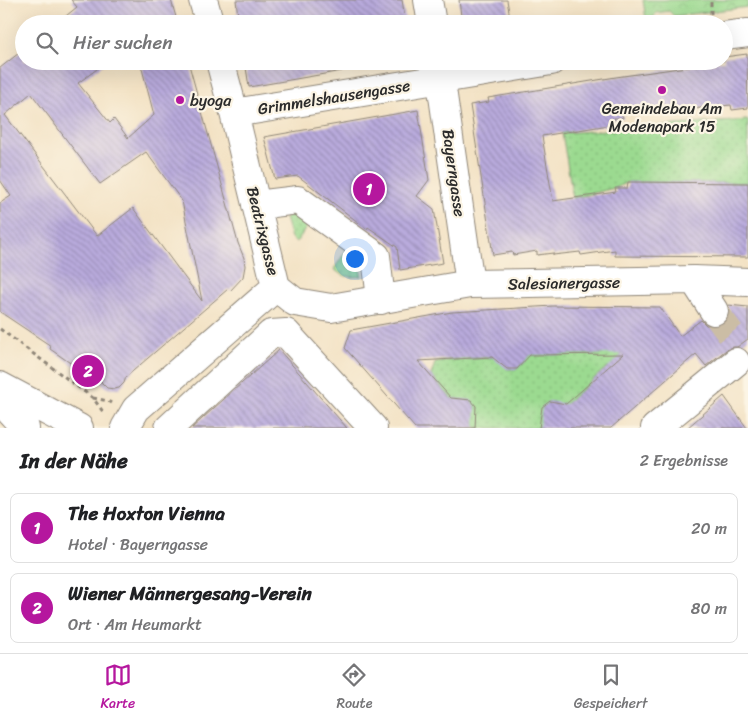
<!DOCTYPE html>
<html lang="de">
<meta charset="utf-8">
<style>
:root{--surface:#fff;--page:#f2f2f2;--text:#202124;--muted:#757577;--line:#e0e0e0;--accent:#b5179e}
body{margin:0;font-family:Sriracha,sans-serif;background:var(--page);color:var(--text)}
.you{position:absolute;left:354px;top:258px;width:18px;height:18px;margin:-12px;border:4px solid #fff;border-radius:50%;background:#1a73e8;box-shadow:0 0 0 8px #1a73e833}
.badge{display:grid;place-items:center;width:32px;height:32px;border-radius:50%;background:var(--accent);color:#fff;font-size:16px;font-weight:700}
.pin{position:absolute;translate:-50% -50%;border:2px solid #fff;box-shadow:0 1px 5px #0006}
.list{margin:0;padding:0;list-style:none}
h2{display:flex;justify-content:space-between;align-items:center;height:65px;margin:0;padding:0 20px;font-size:21px}
h2 small{font-size:16px;font-weight:400;color:var(--muted)}
.list li{display:grid;grid-template-columns:32px 1fr auto;gap:15px;align-items:center;box-sizing:border-box;height:70px;margin:0 10px 10px;padding:0 10px;border:1px solid var(--line);border-radius:8px}
.list b{display:block;font-size:19px;white-space:nowrap}
.list p{margin:0;font-size:16px;white-space:nowrap;color:var(--muted)}
.list em{font-size:16px;font-style:normal;color:var(--muted)}
.icon{flex:none;width:28px;height:28px;fill:none;stroke:currentColor;stroke-width:2;stroke-linecap:round;stroke-linejoin:round}
.map{position:relative;flex:none;width:748px;height:428px;overflow:hidden}
.search{position:absolute;background:var(--surface);box-shadow:0 5px 20px #0002;left:15px;right:15px;top:15px;height:55px;display:flex;align-items:center;gap:12px;box-sizing:border-box;padding:0 18px;border-radius:28px;color:var(--muted);font-size:19px}
.sheet{height:225px;background:var(--surface)}
nav{display:flex;justify-content:space-around;align-items:center;box-sizing:border-box;height:70px;border-top:1px solid var(--line);background:var(--surface);font-size:14px;color:var(--muted)}
nav a{display:grid;justify-items:center;gap:2px}
nav .on{color:var(--accent)}
.map>svg:first-child{display:block}
.grass{fill:url(#grass-dots);stroke:#63825e}
.park{fill:url(#park-crowns);stroke:#63825e}
.building{fill:url(#building-back-hatch);fill-rule:evenodd}
.lines{fill:none;stroke-linecap:round;stroke-linejoin:round}
.minor-tunnel{stroke:#cbbda5;stroke-width:28;stroke-dasharray:28 14;stroke-linecap:butt}
.minor-casing{stroke:#8f8678;stroke-width:30}
.major-casing{stroke:#8f8678;stroke-width:30}
.path{stroke:#8f8678;stroke-width:3;stroke-dasharray:4 4;stroke-linecap:butt}
.minor{stroke:#fff;stroke-width:28}
.major{stroke:#fff;stroke-width:28}
.poi-dot{fill:#b5179e;stroke:#fcf5e5;stroke-width:2}
.labels{text-anchor:middle;dominant-baseline:central;stroke-width:4.5;stroke-linejoin:round;paint-order:stroke}
.street-label{font-size:16px;fill:#2b2b2b;stroke:#fcf5e5}
.poi-label{font-size:16px;fill:#2b2b2b;stroke:#fcf5e5;text-anchor:start}
</style>
<div class="map">
<svg width="748" height="428" viewBox="0 0 748 428">
<defs>
<pattern id="grass-dots" width="8" height="8" patternUnits="userSpaceOnUse" patternTransform="scale(1.25)"><rect width="8" height="8" fill="#9bda90"/><path d="M2 2h.1M6 6h.1" fill="none" stroke="#86bb7c" stroke-width="1.8" stroke-linecap="round"/></pattern>
<pattern id="park-crowns" width="20" height="18" patternUnits="userSpaceOnUse" patternTransform="scale(1.25)"><rect width="20" height="18" fill="#9bda90"/><path d="M2 6a3 3 0 1 1 6 0M12 15a3 3 0 1 1 6 0" fill="none" stroke="#86bb7c"/></pattern>
<pattern id="building-back-hatch" width="6" height="6" patternUnits="userSpaceOnUse" patternTransform="scale(1.25)"><rect width="6" height="6" fill="#b9abdd"/><path d="M-1 5l2 2M0 0l6 6M5-1l2 2" fill="none" stroke="#978bb3"/></pattern>
</defs>
<rect width="100%" height="100%" fill="#fcf5e5"/>
<filter id="ink" filterUnits="userSpaceOnUse"><feTurbulence type="fractalNoise" baseFrequency=".02" numOctaves="2"/><feDisplacementMap in="SourceGraphic" scale="10" xChannelSelector="R" yChannelSelector="G"/><feConvolveMatrix kernelMatrix="1 2 1 2 8 2 1 2 1" color-interpolation-filters="sRGB"/></filter>
<filter id="wash" filterUnits="userSpaceOnUse"><feTurbulence type="fractalNoise" baseFrequency=".0096" numOctaves="4" result="noise"/><feDisplacementMap in="SourceGraphic" scale="20" xChannelSelector="R" yChannelSelector="G"/><feGaussianBlur stdDeviation="1.12" result="paint"/><feColorMatrix in="noise" values="0 0 0 0 0 0 0 0 0 0 0 0 0 0 0 0 0 1.4 0 .05"/><feComposite in="paint" operator="in"/></filter>
<g filter="url(#wash)">
<rect width="100%" height="100%" fill="#f3e2c4"/>
<path class="grass" d="M748 120V183L628 182 615 188 573 198 562 133Z
M289 215 308 218 310 222 298 240 295 242 291 238 285 218Z
M348 248 357 259 362 276C350 278 343 277 334 269Z
M619 348 623 362 606 368 538 428H477L431 375 435 363 450 360 500 357 507 369H517L525 361V355L602 354Z"/>
<path class="park" d="M643 0H748V7L674 16 669 11 656 13 653 18 646 19Z"/>
<g id="blocks">
<path class="building" d="M71 0H171L178 24H56L77 7Z
M236 0H402L406 24H239Z
M459 0H507L511 24H462Z
M24 49V61H108L78 83 110 123 114 119 128 138 154 115 140 61H188L238 243 244 258 245 266 243 277 230 291 228 289 126 377 124 383 119 388 114 389 107 388 102 383 87 357 79 369 50 349 51 346 0 312V203L11 196 0 180V68ZM31 93 100 184 146 152 182 201 202 301 133 208 97 236 5 115Z
M747 54 748 108 732 110 731 105 671 111V107L622 114 623 118H614L615 124 542 136 553 201 616 192 615 188H627L628 182 748 183V257L615 256V250L581 255 580 252 553 255V253L537 255V251L513 255 512 252 493 255 470 105 489 102 488 98 616 77 715 63V61H724V57Z
M245 61H341L342 71 249 87Z
M418 110 429 180 417 196 434 209 443 263 400 270 397 247 368 227 367 229 298 176 275 179 264 137Z
M728 305 748 307V339L737 347H733L726 350 706 366 696 354 611 428H539L542 407 550 401 566 404 623 354 530 355 517 369H507L492 357 418 361 451 398 471 400 476 406 475 428H415L345 348 351 330 452 312 553 306 660 307 680 336 701 320 706 325 714 327 723 324 728 318 730 311Z
M279 350 347 428H192L214 408Z
M724 396 747 428H687Z"/>
</g>
</g>
<g filter="url(#ink)">
<use href="#blocks" fill-opacity="0" stroke="#8f8678" stroke-width="1"/>
<g class="lines">
<path class="minor-tunnel" d="M714 311 739 345"/>
<g class="minor-casing">
<path id="minor" d="M203 0 210 24
M428 0 432 24
M724 36 748 33
M220 61 234 113 276 287
M438 61 470 284
M234 113 551 61
M256 205 298 200 376 256 381 300
M694 280 714 311
M276 287 295 302 331 308 470 284 694 280 748 282
M125 428 136 409 276 287
M169 428 271 334 286 333 373 428
M655 428 736 362"/>
</g>
<g class="major-casing">
<path id="major" d="M0 386 79 428
M0 400 25 428"/>
</g>
<path class="path" d="M711 14V0
M0 329 93 398 104 413
M93 398 108 401 111 403"/>
<use href="#minor" class="minor"/>
<use href="#major" class="major"/>
</g>
</g>
<g class="poi-dot">
<circle cx="662" cy="90" r="5"/>
<circle cx="180" cy="100" r="5"/>
</g>
<g class="labels">
<g class="street-label">
<text transform="translate(334 97) rotate(-9)">Grimmelshausengasse</text>
<text transform="translate(454 173) rotate(82)">Bayerngasse</text>
<text transform="translate(263 231) rotate(76)">Beatrixgasse</text>
<text transform="translate(564 283) rotate(-1)">Salesianergasse</text>
</g>
<g class="poi-label">
<text x="190" y="100">byoga</text>
<text x="662" y="108" text-anchor="middle">Gemeindebau Am<tspan x="662" dy="18">Modenapark 15</tspan></text>
</g>
</g>
</svg>
<div class="you"></div>
<div class="pin badge" style="left:369px;top:189px">1</div>
<div class="pin badge" style="left:88px;top:371px">2</div>
<div class="search"><svg class="icon" aria-label="search" viewBox="0 0 24 24"><circle cx="10" cy="10" r="6"/><path d="M15 15l6 6"/></svg>Hier suchen</div>
</div>
<section class="sheet">
<h2>In der Nähe<small>2 Ergebnisse</small></h2>
<ul class="list">
<li><span class="badge">1</span><div><b>The Hoxton Vienna</b><p>Hotel · Bayerngasse</p></div><em>20 m</em></li>
<li><span class="badge">2</span><div><b>Wiener Männergesang-Verein</b><p>Ort · Am Heumarkt</p></div><em>80 m</em></li>
</ul>
</section>
<nav>
<a class="on"><svg class="icon" aria-label="map" viewBox="0 0 24 24"><path d="M3 6l6-2 6 2 6-2v14l-6 2-6-2-6 2zM9 4v14M15 6v14"/></svg>Karte</a>
<a><svg class="icon" aria-label="directions" viewBox="0 0 24 24"><path d="M12 3l9 9-9 9-9-9zM9 14v-3h6M13 9l2 2-2 2"/></svg>Route</a>
<a><svg class="icon" aria-label="saved" viewBox="0 0 24 24"><path d="M7 4h10v16l-5-4-5 4z"/></svg>Gespeichert</a>
</nav>
